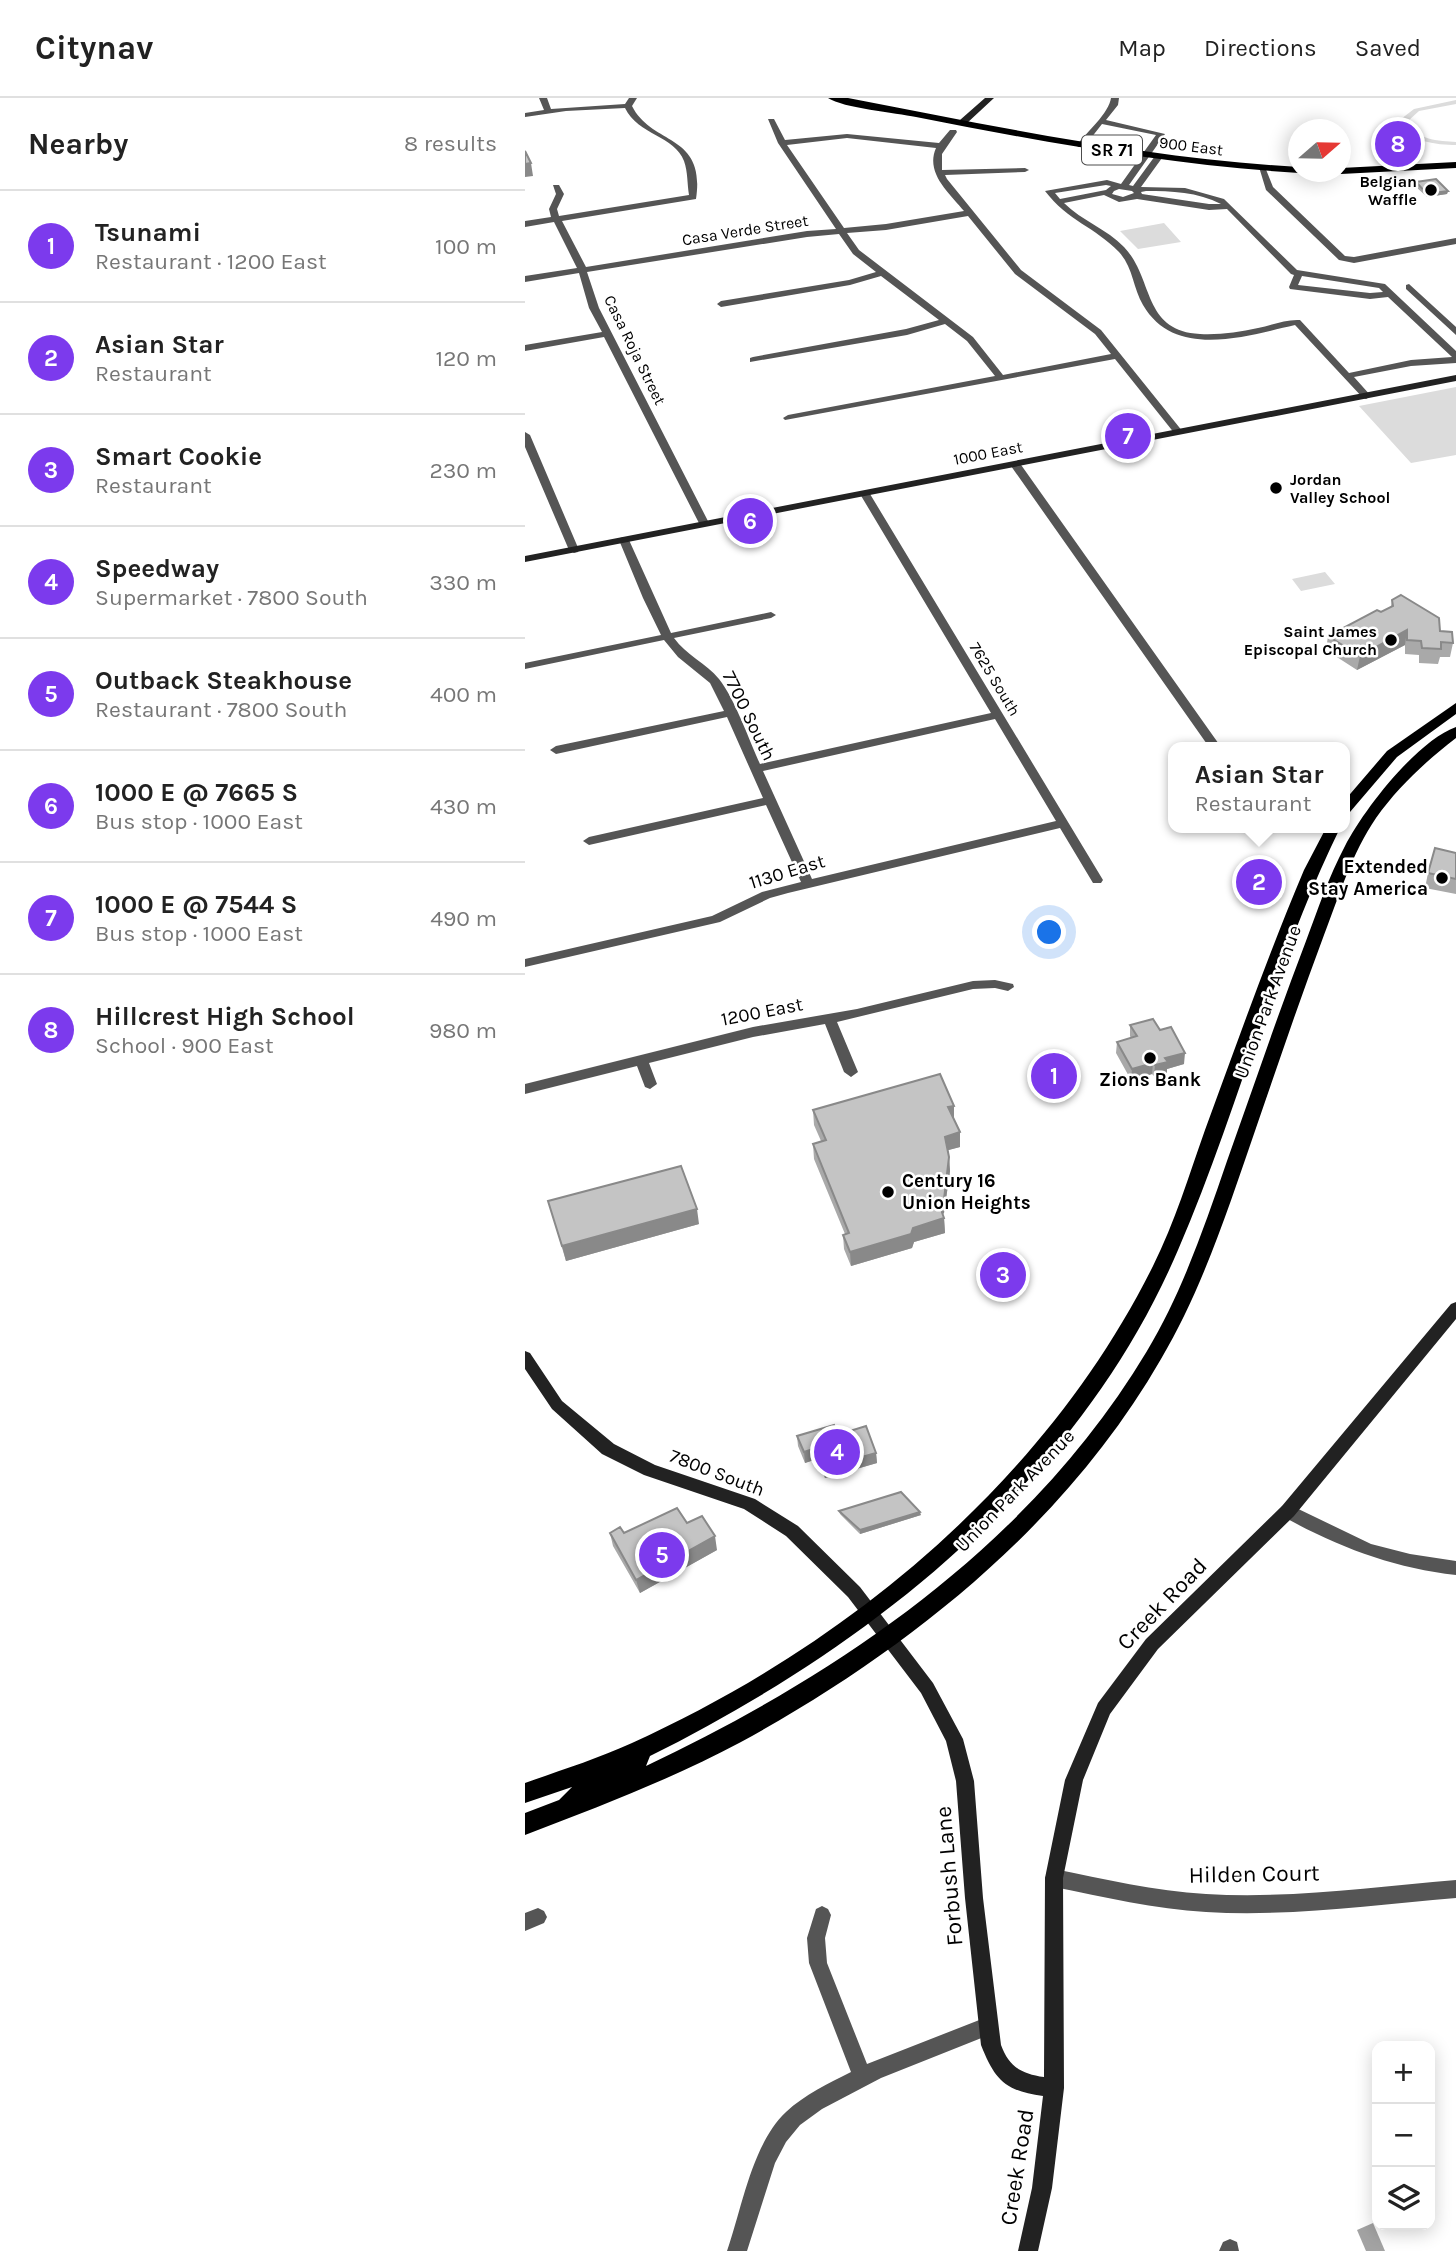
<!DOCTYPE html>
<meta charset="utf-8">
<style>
:root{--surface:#fff;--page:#f6f6f6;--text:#222;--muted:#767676;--line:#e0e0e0;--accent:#7c3aed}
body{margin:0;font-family:Karla,sans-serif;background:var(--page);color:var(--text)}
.controls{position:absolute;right:21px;bottom:21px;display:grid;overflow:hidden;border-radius:14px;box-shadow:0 4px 18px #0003}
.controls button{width:63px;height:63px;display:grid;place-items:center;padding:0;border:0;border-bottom:2px solid var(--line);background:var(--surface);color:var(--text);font:35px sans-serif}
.compass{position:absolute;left:763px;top:21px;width:63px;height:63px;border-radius:50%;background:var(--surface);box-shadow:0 4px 18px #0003;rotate:70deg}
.you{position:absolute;left:525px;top:835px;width:24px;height:24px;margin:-18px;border:5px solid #fff;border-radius:50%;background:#1a73e8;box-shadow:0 0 0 10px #1a73e833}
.badge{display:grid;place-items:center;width:46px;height:46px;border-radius:50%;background:var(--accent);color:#fff;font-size:23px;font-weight:700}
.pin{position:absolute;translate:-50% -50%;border:4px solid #fff;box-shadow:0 2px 7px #0006}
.popup{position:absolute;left:643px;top:644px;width:182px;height:91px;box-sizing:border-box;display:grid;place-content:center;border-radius:14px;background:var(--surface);filter:drop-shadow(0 2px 5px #0005);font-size:23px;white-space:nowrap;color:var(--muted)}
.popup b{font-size:26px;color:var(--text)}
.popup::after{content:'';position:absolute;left:50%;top:100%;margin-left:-14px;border:14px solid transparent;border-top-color:var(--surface)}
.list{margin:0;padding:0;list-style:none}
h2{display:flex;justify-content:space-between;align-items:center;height:91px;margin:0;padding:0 28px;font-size:30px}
h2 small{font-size:23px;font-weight:400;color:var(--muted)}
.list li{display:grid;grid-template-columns:46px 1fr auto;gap:21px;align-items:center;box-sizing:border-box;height:112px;padding:0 28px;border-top:2px solid var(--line)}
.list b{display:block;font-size:26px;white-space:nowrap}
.list p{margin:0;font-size:23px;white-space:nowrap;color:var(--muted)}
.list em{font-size:23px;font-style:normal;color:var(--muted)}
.icon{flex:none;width:38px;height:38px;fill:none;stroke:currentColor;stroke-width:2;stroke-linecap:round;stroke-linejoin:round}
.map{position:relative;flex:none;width:931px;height:2153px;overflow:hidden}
header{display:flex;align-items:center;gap:42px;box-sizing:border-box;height:98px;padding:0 35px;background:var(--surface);border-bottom:2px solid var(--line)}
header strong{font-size:33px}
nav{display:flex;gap:38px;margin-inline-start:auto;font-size:24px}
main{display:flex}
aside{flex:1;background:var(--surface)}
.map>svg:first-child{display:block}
.green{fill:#dcdcdc}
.water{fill:#a3a3a3}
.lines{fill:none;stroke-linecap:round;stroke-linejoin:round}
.street{fill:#555;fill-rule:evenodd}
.secondary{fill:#222;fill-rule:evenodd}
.primary{fill:#000;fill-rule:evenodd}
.wall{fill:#a9a9a9}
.shaded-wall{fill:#898989}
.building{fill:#c4c4c4;stroke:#898989;stroke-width:2}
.poi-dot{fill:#000;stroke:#fff;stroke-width:2.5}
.labels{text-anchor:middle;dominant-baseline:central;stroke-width:5;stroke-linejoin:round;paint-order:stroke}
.far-street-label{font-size:16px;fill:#000;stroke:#fff}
.far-poi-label{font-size:16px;font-weight:bold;fill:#000;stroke:#fff;text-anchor:end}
.shield{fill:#fff;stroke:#4c4c4c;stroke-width:2}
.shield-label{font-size:18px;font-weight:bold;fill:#000}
.street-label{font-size:19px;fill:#000;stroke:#fff}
.poi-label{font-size:19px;font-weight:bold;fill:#000;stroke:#fff;text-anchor:end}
.near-street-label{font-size:23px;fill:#000;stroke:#fff}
</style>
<header>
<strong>Citynav</strong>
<nav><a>Map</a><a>Directions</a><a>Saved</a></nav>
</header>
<main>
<aside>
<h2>Nearby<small>8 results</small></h2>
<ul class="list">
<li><span class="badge">1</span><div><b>Tsunami</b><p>Restaurant · 1200 East</p></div><em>100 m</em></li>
<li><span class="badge">2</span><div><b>Asian Star</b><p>Restaurant</p></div><em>120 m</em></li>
<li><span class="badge">3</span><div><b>Smart Cookie</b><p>Restaurant</p></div><em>230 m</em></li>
<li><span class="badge">4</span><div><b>Speedway</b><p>Supermarket · 7800 South</p></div><em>330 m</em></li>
<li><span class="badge">5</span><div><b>Outback Steakhouse</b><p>Restaurant · 7800 South</p></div><em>400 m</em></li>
<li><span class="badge">6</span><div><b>1000 E @ 7665 S</b><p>Bus stop · 1000 East</p></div><em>430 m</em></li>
<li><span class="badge">7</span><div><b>1000 E @ 7544 S</b><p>Bus stop · 1000 East</p></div><em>490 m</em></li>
<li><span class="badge">8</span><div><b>Hillcrest High School</b><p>School · 900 East</p></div><em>980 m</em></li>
</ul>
</aside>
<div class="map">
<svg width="931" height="2153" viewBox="0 0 931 2153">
<rect width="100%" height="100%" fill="#fff"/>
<path class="green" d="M931 2V6L894 13 883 23C888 42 915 43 931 44V47C913 47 878 44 876 21L889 11Z
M639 125 656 144 613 151 595 133Z
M931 289V357L886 365 834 308Z
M800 474 810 486 776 493 767 481Z"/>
<path class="water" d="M848 2125 860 2153H841L832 2132Z"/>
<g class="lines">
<path class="street" d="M14 0H22L26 11 100 6 104 0H112L107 8C127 48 181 35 171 101L37 123 61 169 282 133 311 131 253 45 243 21H249L260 42 322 36 414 45 425 32H431L432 34 417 56V72L500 70 504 72 500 74 420 77 422 81 496 172 576 232 658 334 650 336 590 261 260 322 258 320 263 317 470 278 442 243 420 226 382 237 225 264V260L228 259 381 231 414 222 356 178 325 187 196 209 192 206 196 203 324 182 351 174 328 156 314 136 282 139 62 174 74 210 185 427 176 429 79 239 0 253V247L77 234 64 210 54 175 0 184V178L52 170 29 124 0 129V123L26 119 24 111 31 96 28 87H34L39 96 32 111 34 118 164 97C162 86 163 74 159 63 150 38 113 37 100 10L41 13 0 19V15L19 12ZM322 40 411 50C400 75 424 95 439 113L361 126 319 130 262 47ZM443 118 490 176 570 236 586 256 478 277 448 239 334 152 322 135 361 132Z
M586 0H594L593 7 581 22 640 36 604 87 608 88 630 58H636L637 60 616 89 660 90 699 101 772 172 860 186 931 253V265L886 268 829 279 846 298 841 301 838 300 770 227C721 238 650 262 618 207 608 190 608 169 594 154 570 129 543 123 520 93L582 82 596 86 631 37 577 26 559 49H553L552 47C562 34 584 15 586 0ZM581 87 586 88 581 92 535 101 530 95ZM594 91 607 93 609 95 598 99 587 96 589 93ZM621 93C646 93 673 94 696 106H684L617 96 616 94ZM579 97 594 104 612 101 684 112 702 111 766 176 769 177 764 189 765 191 845 201 863 199 927 259 886 262 824 275 775 222C762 221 747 227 733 230 714 234 695 237 675 236 617 233 629 180 599 149 582 131 557 123 539 105ZM777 178 854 190 858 194 845 195 773 187Z
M734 69H740L748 89 820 158 829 159 931 140V146L829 165 814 162 741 92Z
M884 186 931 229V237L881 191V187Z
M0 334 5 337 54 452 53 454 49 455 44 452 0 349Z
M486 364H494L696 649H684L486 368Z
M340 393 345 396 578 782 576 785H568L535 730 263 795 245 800 195 824 0 869V861L187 818 237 794 276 784 241 707 64 747 58 743 64 739 238 700 202 619 31 656 25 652 31 648 199 613 185 585 153 559 139 542 0 571V565L136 537 118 500 94 442 95 440 99 439 104 442 146 535 246 514 251 517 246 520 149 540C161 557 181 565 194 581 210 601 224 642 235 666L466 615 335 396ZM470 621 531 723 287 781 238 673Z
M741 730H753L754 731 748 735Z
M470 882 488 886 489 889 483 893 470 890 448 891 312 924 333 974 326 979 319 974 300 926 228 939 124 965 132 986 125 991 120 989 112 968 0 996V986L228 929 332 911 448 883Z
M763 1406 846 1446 885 1456 931 1463V1477C868 1470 813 1449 757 1418L755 1413 757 1408Z
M529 1771C579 1781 630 1793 681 1796 764 1801 848 1789 931 1782V1800C848 1807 764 1819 681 1814 630 1811 579 1799 529 1789L523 1786 520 1780 523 1774Z
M297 1808 303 1811 306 1817 300 1840 302 1865 342 1966 462 1919 469 1921 471 1928 469 1935 356 1980 297 2011 275 2027 261 2044 250 2065 222 2153H202C217 2110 227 2046 261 2014 279 1997 304 1985 326 1974L284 1865 282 1840 291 1811Z
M13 1810 19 1813 22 1819 19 1825 0 1833V1815Z
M705 2141 712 2144 714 2153H694L698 2144Z"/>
<path class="secondary" d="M460 0H469L441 26H435V22Z
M931 277V283L0 464V458Z
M931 1204V1221L769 1418 633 1551 585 1616 558 1682 538 1780 539 1990 527 2090 513 2153H493L507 2090 518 1998C480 1993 470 1982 456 1947L440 1800 431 1683 421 1643 396 1595 323 1499 261 1438 219 1411 119 1377 77 1356 27 1311 0 1271V1253L5 1255 37 1303 89 1346 130 1367 230 1401 273 1428 335 1489 408 1585 438 1641 449 1683 458 1800 476 1947C484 1969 497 1976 519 1979L520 1780 540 1682 573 1605 621 1541 757 1408 926 1206Z"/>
<path class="primary" d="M303 0H323C473 29 621 60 774 69V74H778L774 75C644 67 518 44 391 19 371 15 318 10 303 0Z
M931 64V70L816 76 811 74H816V70Z
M931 605V616L872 659 825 714 820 716V702L862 653Z
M931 629V640C901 663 873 689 851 720 827 755 814 798 799 837 775 901 753 966 731 1030 704 1108 678 1190 636 1261 540 1428 382 1553 216 1644 147 1681 73 1709 0 1737V1715L34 1702 47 1689 0 1705V1685C36 1672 72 1661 107 1645 323 1547 521 1383 628 1168 650 1124 664 1077 680 1032 712 945 743 857 779 772L801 730H815C749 865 713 1013 653 1152 554 1384 346 1548 125 1658L121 1668C319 1574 507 1445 622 1253 657 1195 680 1127 702 1063 728 990 753 916 781 843 793 811 804 778 820 748 839 711 892 643 931 629Z"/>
</g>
<path class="wall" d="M891 84 923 93 922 96 902 99 890 88Z
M867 502 915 533 928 545 925 559H915L913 566 894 565V557L880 556V547L832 572 801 552 803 538 866 509Z
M931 755V796L900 790 903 775Z
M605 927 635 932 659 966 642 971V975L629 978 627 976 606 982 591 955 592 944 606 940 605 938Z
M288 1012 429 1022 435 1049 423 1052 425 1073 419 1115 418 1116 419 1120 420 1135 389 1144 387 1150 326 1168 319 1151 318 1137 320 1136 289 1061 288 1046 296 1043 289 1027Z
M23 1103 174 1126 41 1163Z
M312 1337 351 1355 352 1365 300 1380 292 1361 280 1365 273 1348 272 1338Z
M314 1413 396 1417 335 1436 315 1416Z
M162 1425 192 1452 115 1495 88 1448 85 1435H99Z"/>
<path class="shaded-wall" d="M6 65 8 78 0 79V66Z
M923 93 922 96 902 99V96Z
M882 532 880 547 832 572 835 558Z
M660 955 659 966 642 971V975L629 978 630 967 640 960Z
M628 965 627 976 606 982 607 971Z
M429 1008V1022L423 1009Z
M435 1034V1049L420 1053V1039Z
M424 1059 425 1073 419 1115 414 1118 413 1103Z
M172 1111 174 1126 41 1163 37 1148Z
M419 1120 420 1135 389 1144 387 1150 326 1168 325 1154 388 1130Z
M291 1350 292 1361 280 1365 279 1354Z
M351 1355 352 1365 300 1380 298 1370Z
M395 1414 396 1417 335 1436V1432Z
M190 1438 192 1452 115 1495 111 1482Z"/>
<path class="building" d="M0 53 6 65 0 66Z
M911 81 923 93 902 96 891 84Z
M876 497 914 520 915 533 927 534 928 545 916 544V551L897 550 896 543 882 542V532L835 558 803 538 852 512 856 514 868 508 867 502Z
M910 750 931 755V781L903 775Z
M628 921 635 932 646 929 660 955 640 960 643 964 630 967 628 965 607 971 592 944 612 938 605 927Z
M415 976 429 1008 423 1009 435 1034 420 1039 424 1059 419 1101 413 1103 419 1120 388 1130 386 1136 325 1154 318 1137 324 1135 288 1046 301 1042 288 1012Z
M156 1068 172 1111 37 1148 23 1103Z
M309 1327 312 1337 341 1328 351 1355 298 1370 291 1350 279 1354 272 1338Z
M376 1394 395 1414 335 1432 314 1413Z
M152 1410 162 1425 177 1418 190 1438 111 1482 85 1435 95 1429 99 1435Z"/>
<g class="poi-dot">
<circle cx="906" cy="92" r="7"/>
<circle cx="751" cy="390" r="7"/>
<circle cx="866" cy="542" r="7"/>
<circle cx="917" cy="780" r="7"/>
<circle cx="625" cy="960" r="7"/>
<circle cx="363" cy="1094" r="7"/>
</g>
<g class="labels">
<g class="far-street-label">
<text transform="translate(666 48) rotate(7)">900 East</text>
<text transform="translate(220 132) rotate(-9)">Casa Verde Street</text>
<text transform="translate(110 252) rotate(64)">Casa Roja Street</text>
<text transform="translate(463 355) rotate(-11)">1000 East</text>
<text transform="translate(470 581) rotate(59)">7625 South</text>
</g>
<g class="far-poi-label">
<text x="892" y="83">Belgian<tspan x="892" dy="18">Waffle</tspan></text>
<text x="765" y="381" text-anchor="start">Jordan<tspan x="765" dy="18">Valley School</tspan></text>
<text x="852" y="533">Saint James<tspan x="852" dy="18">Episcopal Church</tspan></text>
</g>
<rect class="shield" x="557" y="37.5" width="60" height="29" rx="5"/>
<g class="shield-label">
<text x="587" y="52">SR 71</text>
</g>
<g class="street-label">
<text transform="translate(224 618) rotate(64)">7700 South</text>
<text transform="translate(262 774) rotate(-17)">1130 East</text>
<text transform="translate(743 904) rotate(-70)">Union Park Avenue</text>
<text transform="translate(237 914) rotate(-11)">1200 East</text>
<text transform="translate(192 1375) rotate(21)">7800 South</text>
<text transform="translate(490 1393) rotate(-46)">Union Park Avenue</text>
</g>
<g class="poi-label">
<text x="903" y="769">Extended<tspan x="903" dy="22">Stay America</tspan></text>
<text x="625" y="982" text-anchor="middle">Zions Bank</text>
<text x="377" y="1083" text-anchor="start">Century 16<tspan x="377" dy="22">Union Heights</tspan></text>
</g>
<g class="near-street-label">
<text transform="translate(637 1506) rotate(-46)">Creek Road</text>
<text transform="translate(729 1776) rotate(-1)">Hilden Court</text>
<text transform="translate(424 1778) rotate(-95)">Forbush Lane</text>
<text transform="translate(492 2069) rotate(-81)">Creek Road</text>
</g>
</g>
</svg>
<div class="controls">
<button>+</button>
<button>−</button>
<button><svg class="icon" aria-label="layers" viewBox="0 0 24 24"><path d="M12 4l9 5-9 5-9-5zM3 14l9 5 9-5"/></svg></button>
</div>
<svg class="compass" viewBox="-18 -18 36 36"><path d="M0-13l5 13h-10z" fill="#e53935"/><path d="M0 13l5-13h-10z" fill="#767676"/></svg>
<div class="you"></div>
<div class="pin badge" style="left:529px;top:978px">1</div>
<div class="pin badge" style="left:734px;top:784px">2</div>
<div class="popup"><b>Asian Star</b>Restaurant</div>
<div class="pin badge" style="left:478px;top:1177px">3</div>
<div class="pin badge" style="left:312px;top:1354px">4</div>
<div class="pin badge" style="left:137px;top:1457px">5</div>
<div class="pin badge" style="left:225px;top:423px">6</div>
<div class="pin badge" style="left:603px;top:338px">7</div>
<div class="pin badge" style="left:873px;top:46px">8</div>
</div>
</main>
